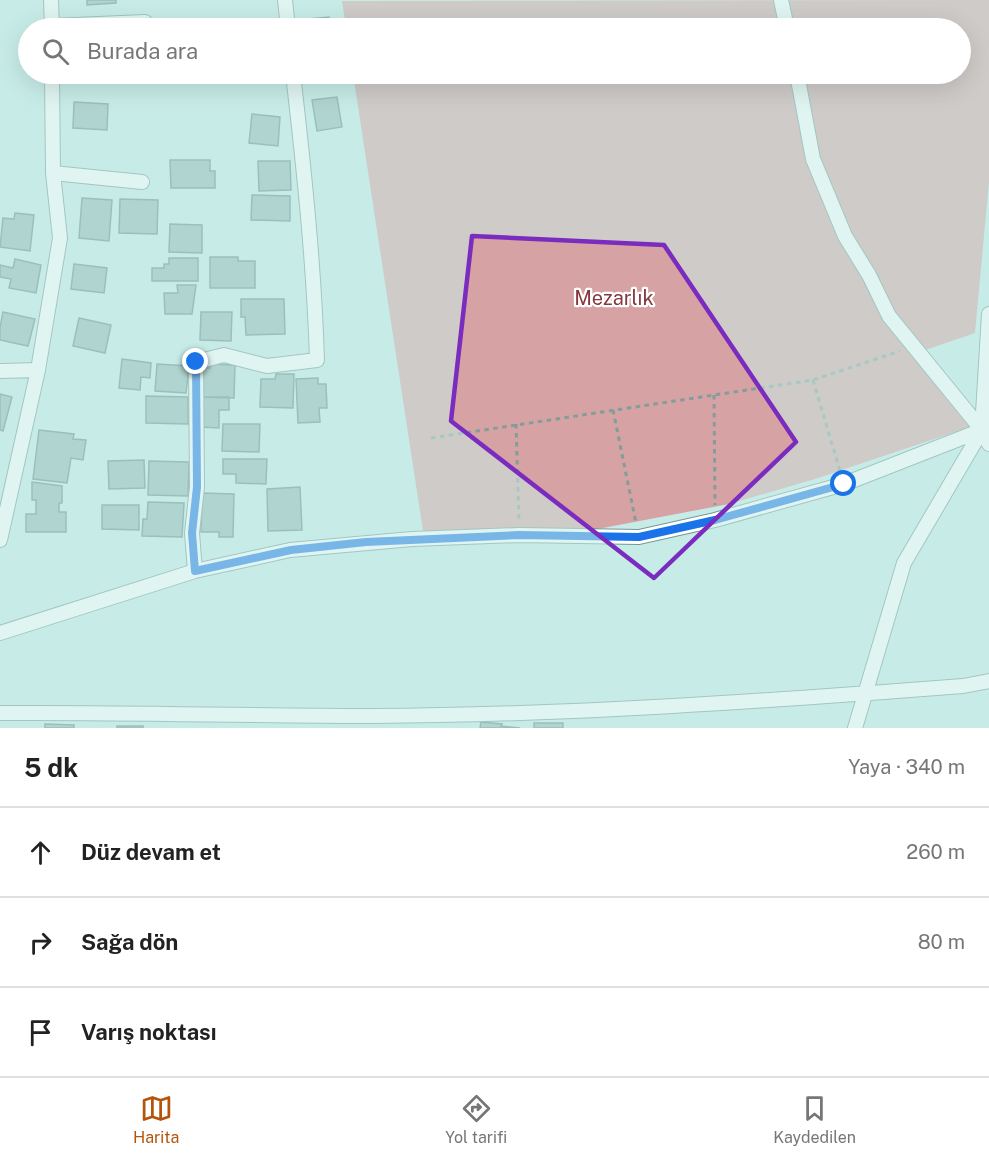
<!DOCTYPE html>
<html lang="tr">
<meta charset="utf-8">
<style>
:root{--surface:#fff;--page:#f6f6f6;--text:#222;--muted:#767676;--line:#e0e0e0;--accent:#b45309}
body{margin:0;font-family:"Public Sans",sans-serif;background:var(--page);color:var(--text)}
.stop{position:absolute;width:18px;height:18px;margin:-14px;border:4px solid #1a73e8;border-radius:50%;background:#fff}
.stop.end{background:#1a73e8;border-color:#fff;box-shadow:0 2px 6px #0008}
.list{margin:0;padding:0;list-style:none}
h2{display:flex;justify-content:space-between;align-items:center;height:78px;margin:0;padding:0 24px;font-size:26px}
h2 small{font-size:20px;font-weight:400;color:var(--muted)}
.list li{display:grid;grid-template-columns:39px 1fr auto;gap:18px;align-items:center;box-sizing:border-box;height:90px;padding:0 24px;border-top:2px solid var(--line)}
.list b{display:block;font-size:22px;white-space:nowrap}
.list em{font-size:20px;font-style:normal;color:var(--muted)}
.icon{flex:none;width:33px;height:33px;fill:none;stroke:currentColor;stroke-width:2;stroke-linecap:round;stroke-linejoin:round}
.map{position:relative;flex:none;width:989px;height:728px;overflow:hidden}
.search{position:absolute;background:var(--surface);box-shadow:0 6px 24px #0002;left:18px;right:18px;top:18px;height:66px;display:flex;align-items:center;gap:15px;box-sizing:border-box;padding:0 21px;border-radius:33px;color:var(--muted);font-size:22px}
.sheet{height:348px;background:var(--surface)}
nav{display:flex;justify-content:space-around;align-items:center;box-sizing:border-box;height:84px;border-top:2px solid var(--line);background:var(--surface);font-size:16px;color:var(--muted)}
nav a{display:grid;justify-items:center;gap:3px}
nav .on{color:var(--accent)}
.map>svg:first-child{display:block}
.green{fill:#d7a2a4}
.building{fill:#94b7b3;stroke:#678985;stroke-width:1.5}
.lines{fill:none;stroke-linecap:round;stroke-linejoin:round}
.minor-casing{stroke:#759894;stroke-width:16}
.path{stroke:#829d9a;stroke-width:3;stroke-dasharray:4.5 4.5;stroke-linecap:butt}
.minor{stroke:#fff;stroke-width:14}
.route{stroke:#1a73e8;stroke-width:8}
.marked{fill:none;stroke:#7b2cbf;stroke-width:4.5;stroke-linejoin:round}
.labels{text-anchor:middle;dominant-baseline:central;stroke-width:4.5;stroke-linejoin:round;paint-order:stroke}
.park-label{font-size:20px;fill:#843840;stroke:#fff}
</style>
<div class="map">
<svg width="989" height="728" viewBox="0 0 989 728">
<rect width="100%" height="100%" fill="#c7ece8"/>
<path class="green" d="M989 0V182L975 333 911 355 970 427 815 479 729 504 587 531H423L353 74H960V28H346L342 1Z"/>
<path class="building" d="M87 0H116V3L87 5Z
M329 17 330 28H300L299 20Z
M125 74H152V80L125 79Z
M182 74H207V77L182 78Z
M337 97 342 127 317 131 312 100Z
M74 102 108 104 107 130 73 128Z
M252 114 280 117 278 146 249 143Z
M170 160H210V171H215V188H171Z
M258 161H290L291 190 259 191Z
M252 195 290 196V221L251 220Z
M82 198 112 200 109 241 79 238Z
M120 199 158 200 157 234 119 233Z
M15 213 34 215 30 251 0 247 3 218 14 219Z
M170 224 202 225V253L169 252Z
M210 257H238V261H255V288H210Z
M169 258H198V281H152V268H164V264H169Z
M15 259 41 265 36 293 9 288 11 279 0 277V265L13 268Z
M74 264 107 268 104 293 71 289Z
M177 285H196L192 314H165L164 293H178Z
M241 299H284L285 334 246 335 245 317H241Z
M3 312 35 319 28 346 0 340V327Z
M201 312H232L231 341 200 340Z
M79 318 111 325 105 353 73 346Z
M122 359 151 363 150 378 141 377 140 390 119 388Z
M157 364 189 366 186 393 155 391Z
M210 364 235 365 234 398 202 397V368H210Z
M276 374H294L293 408 260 407 261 379H275Z
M318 378V384H326L327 408H319L320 422 298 423 296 379Z
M0 394 12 397 3 431 0 430Z
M146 396 188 397V424L146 423Z
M202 397H229V410H219V428L201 427Z
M223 424H260L259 452 222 451Z
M39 430 74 434 73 439 86 440 83 460 71 458 67 483 33 479Z
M223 459H267L266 484 236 483V474H223Z
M144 460 145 488 109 489 108 461Z
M149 461 189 462 188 496 148 495Z
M32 482 62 486V503H59V512H66V532H26V514H36V500H32Z
M300 487 302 530 268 531 267 489Z
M202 493 234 494 233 537H219V532H201Z
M148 502 184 503 182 537 142 536 143 519H147Z
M102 505H139V530L102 529Z
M481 722 502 724 501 726 520 728H480Z
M534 723H563V728H534Z
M45 724 74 725V728H45Z
M117 726H143V728H117Z"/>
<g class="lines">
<g class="minor-casing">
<path id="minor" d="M51 0 52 28
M285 0 288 28
M781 0 787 28
M52 26 145 22
M797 74 813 159 845 236 869 275 889 316 982 430 989 444
M53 173 142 182
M0 371 38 370
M0 540 38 370 60 238 53 173 52 74
M195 571 192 533 197 487 196 362 224 355 267 366 317 360C314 264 304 169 293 74
M0 633 195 571 290 550 412 539 519 535 639 537 715 520 844 484 982 430 989 431
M0 713C124 712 249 716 373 716 570 715 767 701 963 686L989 681
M855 728 904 563 982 430 989 314"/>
</g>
<path class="path" d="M813 380 840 471
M714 395 715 505
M613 410 636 523
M516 424 519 521
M431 438 813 380 900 351"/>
<use href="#minor" class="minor"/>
</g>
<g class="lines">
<path class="route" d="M196 362 197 487 192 533 195 571 291 550 366 542 519 535 639 537 715 520 844 484"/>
</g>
<path d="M0 0H989V728H0ZM472 236 664 245 796 442 654 578 451 421Z" fill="#c7ece8" fill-opacity=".55" fill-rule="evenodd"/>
<path class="marked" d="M472 236 664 245 796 442 654 578 451 421Z"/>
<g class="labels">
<g class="park-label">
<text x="614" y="298">Mezarlık</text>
</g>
</g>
</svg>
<div class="stop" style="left:844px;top:484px"></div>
<div class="stop end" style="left:196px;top:362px"></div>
<div class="search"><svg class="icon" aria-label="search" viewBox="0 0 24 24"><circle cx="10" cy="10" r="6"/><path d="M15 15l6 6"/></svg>Burada ara</div>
</div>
<section class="sheet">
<h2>5 dk<small>Yaya · 340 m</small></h2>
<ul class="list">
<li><svg class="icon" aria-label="ahead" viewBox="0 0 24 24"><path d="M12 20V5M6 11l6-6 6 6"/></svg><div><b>Düz devam et</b></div><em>260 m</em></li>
<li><svg class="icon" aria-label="right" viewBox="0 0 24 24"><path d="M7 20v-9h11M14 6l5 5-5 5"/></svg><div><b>Sağa dön</b></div><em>80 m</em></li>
<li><svg class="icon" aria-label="arrive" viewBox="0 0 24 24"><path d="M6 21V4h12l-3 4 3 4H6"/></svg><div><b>Varış noktası</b></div></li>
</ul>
</section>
<nav>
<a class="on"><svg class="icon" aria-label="map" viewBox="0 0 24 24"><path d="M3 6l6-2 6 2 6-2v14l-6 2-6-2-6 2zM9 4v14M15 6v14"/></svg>Harita</a>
<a><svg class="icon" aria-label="directions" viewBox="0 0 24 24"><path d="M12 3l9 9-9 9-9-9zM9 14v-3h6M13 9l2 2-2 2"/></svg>Yol tarifi</a>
<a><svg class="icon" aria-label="saved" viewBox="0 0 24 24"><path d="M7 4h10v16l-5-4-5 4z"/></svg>Kaydedilen</a>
</nav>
